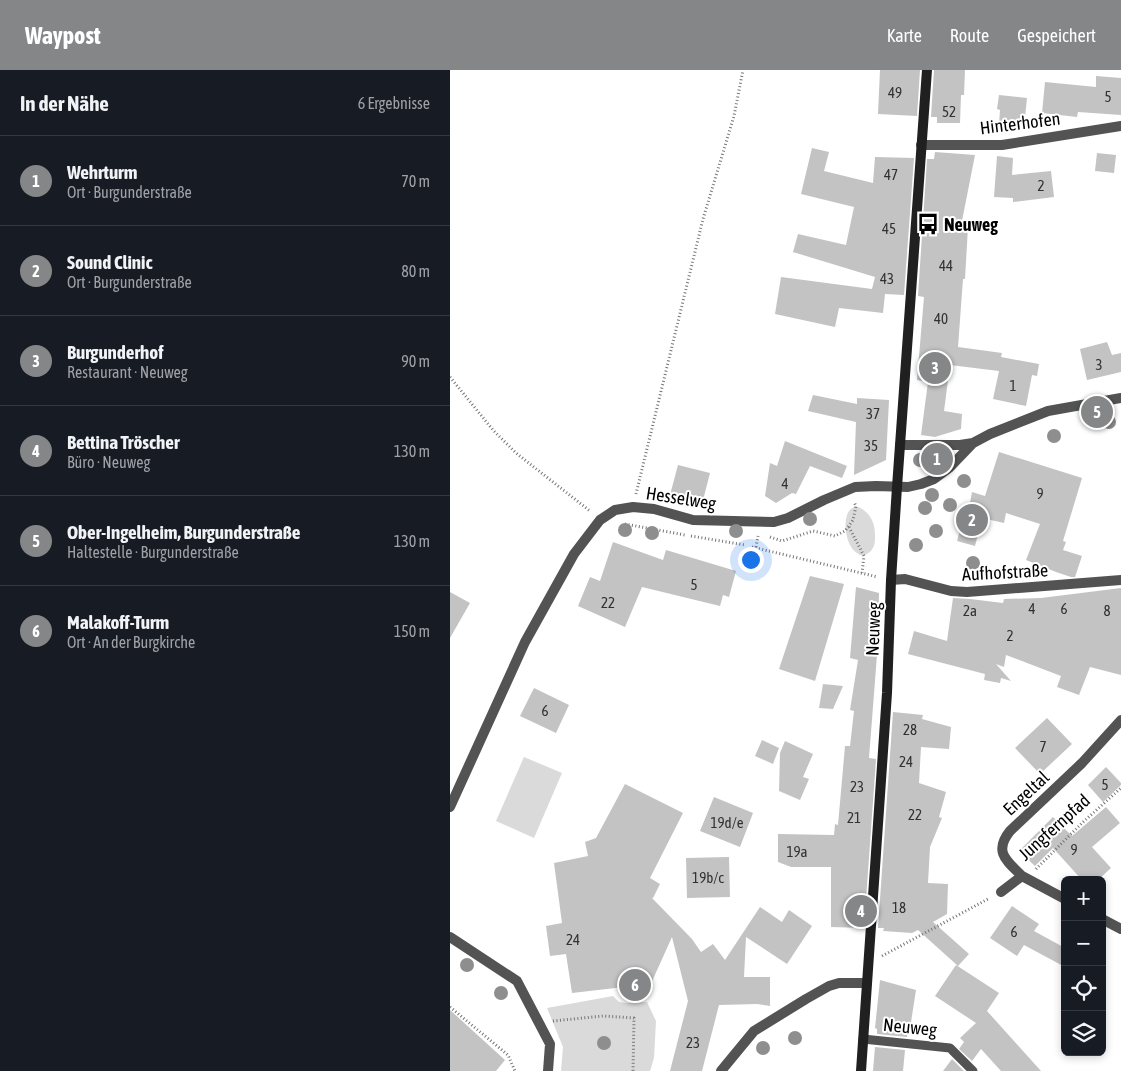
<!DOCTYPE html>
<html lang="de">
<meta charset="utf-8">
<style>
:root{--surface:#171b24;--page:#242831;--text:#f1f3f6;--muted:#9ea1a6;--line:#363941;--accent:#858687}
body{margin:0;font-family:"Asap Condensed",sans-serif;background:var(--page);color:var(--text)}
.controls{position:absolute;right:15px;bottom:15px;display:grid;overflow:hidden;border-radius:8px;box-shadow:0 2px 8px #0003}
.controls button{width:45px;height:45px;display:grid;place-items:center;padding:0;border:0;border-bottom:1px solid var(--line);background:var(--surface);color:var(--text);font:25px sans-serif}
.you{position:absolute;left:300px;top:489px;width:18px;height:18px;margin:-12px;border:4px solid #fff;border-radius:50%;background:#1a73e8;box-shadow:0 0 0 8px #1a73e833}
.badge{display:grid;place-items:center;width:32px;height:32px;border-radius:50%;background:var(--accent);color:#fff;font-size:16px;font-weight:700}
.pin{position:absolute;translate:-50% -50%;border:2px solid #fff;box-shadow:0 1px 5px #0006}
.list{margin:0;padding:0;list-style:none}
h2{display:flex;justify-content:space-between;align-items:center;height:65px;margin:0;padding:0 20px;font-size:21px}
h2 small{font-size:16px;font-weight:400;color:var(--muted)}
.list li{display:grid;grid-template-columns:32px 1fr auto;gap:15px;align-items:center;box-sizing:border-box;height:90px;padding:0 20px;border-top:1px solid var(--line)}
.list b{display:block;font-size:19px;white-space:nowrap}
.list p{margin:0;font-size:16px;white-space:nowrap;color:var(--muted)}
.list em{font-size:16px;font-style:normal;color:var(--muted)}
.icon{flex:none;width:28px;height:28px;fill:none;stroke:currentColor;stroke-width:2;stroke-linecap:round;stroke-linejoin:round}
.map{position:relative;flex:none;width:671px;height:1001px;overflow:hidden}
header{display:flex;align-items:center;gap:30px;box-sizing:border-box;height:70px;padding:0 25px;background:var(--accent);color:#fff}
header strong{font-size:24px}
nav{display:flex;gap:28px;margin-inline-start:auto;font-size:18px}
main{display:flex}
aside{flex:1;background:var(--surface)}
.map>svg:first-child{display:block}
.green{fill:#dadada}
.building{fill:#c3c3c3}
.lines{fill:none;stroke-linecap:round;stroke-linejoin:round}
.path{stroke:#757575;stroke-width:3;stroke-dasharray:1 2.5;stroke-linecap:butt}
.lane{stroke:#535353;stroke-width:9}
.street{stroke:#535353;stroke-width:10}
.secondary{stroke:#202020;stroke-width:10}
.tree{fill:#8e8e8e}
.labels{text-anchor:middle;dominant-baseline:central;stroke-width:4;stroke-linejoin:round;paint-order:stroke}
.number-label{font-size:15px;fill:#313131}
.street-label{font-size:18px;fill:#000;stroke:#fff}
.poi-label{font-size:18px;font-weight:bold;fill:#000;stroke:#fff;text-anchor:start}
</style>
<header>
<strong>Waypost</strong>
<nav><a>Karte</a><a>Route</a><a>Gespeichert</a></nav>
</header>
<main>
<aside>
<h2>In der Nähe<small>6 Ergebnisse</small></h2>
<ul class="list">
<li><span class="badge">1</span><div><b>Wehrturm</b><p>Ort · Burgunderstraße</p></div><em>70 m</em></li>
<li><span class="badge">2</span><div><b>Sound Clinic</b><p>Ort · Burgunderstraße</p></div><em>80 m</em></li>
<li><span class="badge">3</span><div><b>Burgunderhof</b><p>Restaurant · Neuweg</p></div><em>90 m</em></li>
<li><span class="badge">4</span><div><b>Bettina Tröscher</b><p>Büro · Neuweg</p></div><em>130 m</em></li>
<li><span class="badge">5</span><div><b>Ober-Ingelheim, Burgunderstraße</b><p>Haltestelle · Burgunderstraße</p></div><em>130 m</em></li>
<li><span class="badge">6</span><div><b>Malakoff-Turm</b><p>Ort · An der Burgkirche</p></div><em>150 m</em></li>
</ul>
</aside>
<div class="map">
<svg width="671" height="1001" viewBox="0 0 671 1001">
<rect width="100%" height="100%" fill="#fff"/>
<path class="green" d="M406 436C419 441 425 451 425 465 425 471 425 476 421 481 420 482 415 485 414 486 412 485 409 485 407 483 396 477 392 451 399 441 401 438 403 438 406 436Z
M74 687 112 703 84 768 46 751Z
M163 926 169 932 177 933 197 932 206 951 204 988 200 1001H111L113 977 97 938Z"/>
<path class="building" d="M430 0H470L467 46 428 44Z
M484 0H515L514 25H511L510 53H487V47H481Z
M646 6 671 8V45L628 42 627 47 592 43 595 12 646 17Z
M549 25 577 28 574 57 549 54 550 40 547 39Z
M362 78 379 82 374 101 423 113 425 87 464 88 454 225 435 224 433 243 389 238 385 257 325 244 331 207 422 219 425 207 343 182 348 164 396 175 404 137 351 124Z
M485 82 525 85 511 156 518 157 515 209H513L508 277 552 283 551 287 589 294 587 306 582 305 576 336 543 329 549 301 500 295 494 341 512 344 511 359 485 367 471 365 478 312 467 310 474 227 468 226 477 89H484Z
M647 83 666 85 664 103 645 101Z
M547 86 563 88 562 105 601 101 604 127 563 132V128L544 127Z
M657 272 662 285 671 283V302L637 310 630 279Z
M363 325 407 334V328L439 330 436 390 404 405 406 352 358 341Z
M335 371 397 396 392 408 360 396 346 424 342 423 326 433 315 426 320 393 327 396Z
M482 382H493L496 385V391L487 398H484L478 393V386Z
M549 382 632 408 613 471 616 472 613 480 632 486 625 507H621L606 502 576 490 590 454 556 443 554 453 532 448 525 476 507 471 517 433H520L522 422 535 426Z
M228 395 260 403 252 434 220 425Z
M163 472 213 490 216 480 286 501 279 527 273 525 270 536 192 517 175 557 128 536 140 507 150 511Z
M360 506 394 514 365 611 329 599Z
M406 517 429 523 428 572 419 688 426 689 414 858 381 857V797H341L328 792V764L384 765 385 754 388 755 395 676H400L404 641 400 640 408 590 400 588Z
M671 518V605L640 597 629 625 607 617 611 606 556 585 554 597 546 594 561 611 551 608 550 613 534 610 535 604 458 584 464 561 497 571 503 528 520 529 553 533 554 529 591 528Z
M0 522 20 533 0 568Z
M373 614 393 616 383 639 369 638Z
M84 618 119 635 106 663 70 646Z
M443 642 473 645 472 649 501 657 499 679 471 677 469 713 496 722 489 747 492 748 480 777 478 813 498 814 497 844 483 852 519 884 508 896 468 860 462 863 433 861 434 858H428Z
M597 648 622 674 590 704 565 678Z
M312 670 329 678 323 694 305 686Z
M335 671 363 684 353 707 359 709 350 730 329 721 330 683Z
M656 697 671 713V715L653 732 638 715Z
M175 714 233 743 200 808 210 814 203 828H202L242 869 251 882 263 874 275 890 310 837 332 852 339 840 362 856 337 894 296 867 294 907H320V936L307 934 269 935 252 1001H220L238 931 222 867 199 918 186 924 179 922 174 917 122 923 116 884 100 886 96 856 112 853 104 793 138 786 135 772 146 768Z
M264 727 303 743 290 777 250 761Z
M656 737 670 753 642 777 661 798 648 810H632L603 778 585 796 569 781 603 747 622 766Z
M279 787 280 827 237 828 236 788Z
M562 836 589 854 584 861 615 878V897L574 875 567 886 540 868Z
M506 895 549 923 537 941 591 1001H551L531 979 522 991 509 979 514 972 510 968 526 953 485 926Z
M430 910 466 920 459 965 457 964V967L427 964V959L425 958Z
M0 940 55 990 46 1001H0Z
M425 977 455 980 453 1001H423Z
M502 989 514 1001H493Z"/>
<g class="lines">
<path class="path" d="M0 307 43 360 66 383 140 441
M186 424 253 149 284 46 293 0
M175 454 235 465
M399 457 414 486 412 503
M241 466 295 475
M320 467 332 471 363 461 385 466 395 461 403 450 406 436 404 432
M302 477 428 507
M306 477 308 466
M586 799 632 753 671 718
M432 886 538 829
M0 937 58 985 65 1001
M103 951 153 946 184 948 183 1001"/>
<path class="lane" d="M413 969 500 978 523 1001"/>
<path class="street" d="M471 75H552L671 56
M450 375H510L523 373
M441 510 455 509 501 521 517 522 671 510
M0 737 75 572 124 484 150 450 165 440 183 437 204 439 243 450 324 452 338 448 374 430 405 417 426 416 458 417 471 414 484 409 499 398 523 373 540 364 598 341 671 328
M572 806 615 829
M551 822 572 806C557 791 543 782 560 761L632 693 671 650
M652 849 671 859
M0 867 67 911 100 974 98 1001
M271 1001 304 961 356 929 379 916 389 913H417"/>
<path class="secondary" d="M411 1001 437 623 441 510 447 417 477 0"/>
</g>
<g class="tree">
<circle cx="659" cy="352" r="7"/>
<circle cx="604" cy="366" r="7"/>
<circle cx="470" cy="390" r="7"/>
<circle cx="514" cy="411" r="7"/>
<circle cx="482" cy="425" r="7"/>
<circle cx="500" cy="435" r="7"/>
<circle cx="475" cy="438" r="7"/>
<circle cx="360" cy="449" r="7"/>
<circle cx="175" cy="460" r="7"/>
<circle cx="286" cy="461" r="7"/>
<circle cx="486" cy="461" r="7"/>
<circle cx="202" cy="463" r="7"/>
<circle cx="466" cy="475" r="7"/>
<circle cx="523" cy="493" r="7"/>
<circle cx="17" cy="895" r="7"/>
<circle cx="51" cy="923" r="7"/>
<circle cx="345" cy="968" r="7"/>
<circle cx="154" cy="973" r="7"/>
<circle cx="313" cy="978" r="7"/>
</g>
<defs>
<g id="bus-bare" transform="scale(1.725)"><path d="M-5-6H5V4H4V6H2V4H-2V6H-4V4H-5ZM-3.5-4V0h7V-4ZM-3.5 1.2v1.5H-2V1.2ZM2 1.2v1.5H3.5V1.2Z" fill="#000" stroke="#fff" stroke-width="2.5" paint-order="stroke"/></g>
</defs>
<g fill-rule="evenodd">
<use href="#bus-bare" x="478" y="154"/>
</g>
<g class="labels">
<g class="number-label">
<text x="445" y="22">49</text>
<text x="658" y="26">5</text>
<text x="499" y="41">52</text>
<text x="441" y="104">47</text>
<text x="591" y="115">2</text>
<text x="439" y="158">45</text>
<text x="496" y="195">44</text>
<text x="437" y="208">43</text>
<text x="491" y="248">40</text>
<text x="649" y="294">3</text>
<text x="563" y="315">1</text>
<text x="423" y="343">37</text>
<text x="421" y="375">35</text>
<text x="335" y="413">4</text>
<text x="590" y="423">9</text>
<text x="244" y="514">5</text>
<text x="158" y="532">22</text>
<text x="582" y="538">4</text>
<text x="614" y="538">6</text>
<text x="520" y="540">2a</text>
<text x="657" y="540">8</text>
<text x="560" y="565">2</text>
<text x="95" y="640">6</text>
<text x="460" y="659">28</text>
<text x="593" y="676">7</text>
<text x="456" y="691">24</text>
<text x="655" y="714">5</text>
<text x="407" y="716">23</text>
<text x="465" y="744">22</text>
<text x="404" y="747">21</text>
<text x="277" y="752">19d/e</text>
<text x="624" y="779">9</text>
<text x="347" y="781">19a</text>
<text x="258" y="807">19b/c</text>
<text x="449" y="837">18</text>
<text x="564" y="861">6</text>
<text x="123" y="869">24</text>
<text x="243" y="972">23</text>
</g>
<g class="street-label">
<text transform="translate(570 53) rotate(-7)">Hinterhofen</text>
<text transform="translate(231 428) rotate(9)">Hesselweg</text>
<text transform="translate(555 502) rotate(-3)">Aufhofstraße</text>
<text transform="translate(423 559) rotate(-88)">Neuweg</text>
<text transform="translate(576 723) rotate(-43)">Engeltal</text>
<text transform="translate(604 757) rotate(-42)">Jungfernpfad</text>
<text transform="translate(460 957) rotate(6)">Neuweg</text>
</g>
<g class="poi-label">
<text x="494" y="154">Neuweg</text>
</g>
</g>
</svg>
<div class="controls">
<button>+</button>
<button>−</button>
<button><svg class="icon" aria-label="locate" viewBox="0 0 24 24"><circle cx="12" cy="12" r="6"/><path d="M12 2v4M12 18v4M2 12h4M18 12h4"/></svg></button>
<button><svg class="icon" aria-label="layers" viewBox="0 0 24 24"><path d="M12 4l9 5-9 5-9-5zM3 14l9 5 9-5"/></svg></button>
</div>
<div class="you"></div>
<div class="pin badge" style="left:487px;top:389px">1</div>
<div class="pin badge" style="left:522px;top:450px">2</div>
<div class="pin badge" style="left:485px;top:298px">3</div>
<div class="pin badge" style="left:411px;top:841px">4</div>
<div class="pin badge" style="left:647px;top:342px">5</div>
<div class="pin badge" style="left:185px;top:915px">6</div>
</div>
</main>
